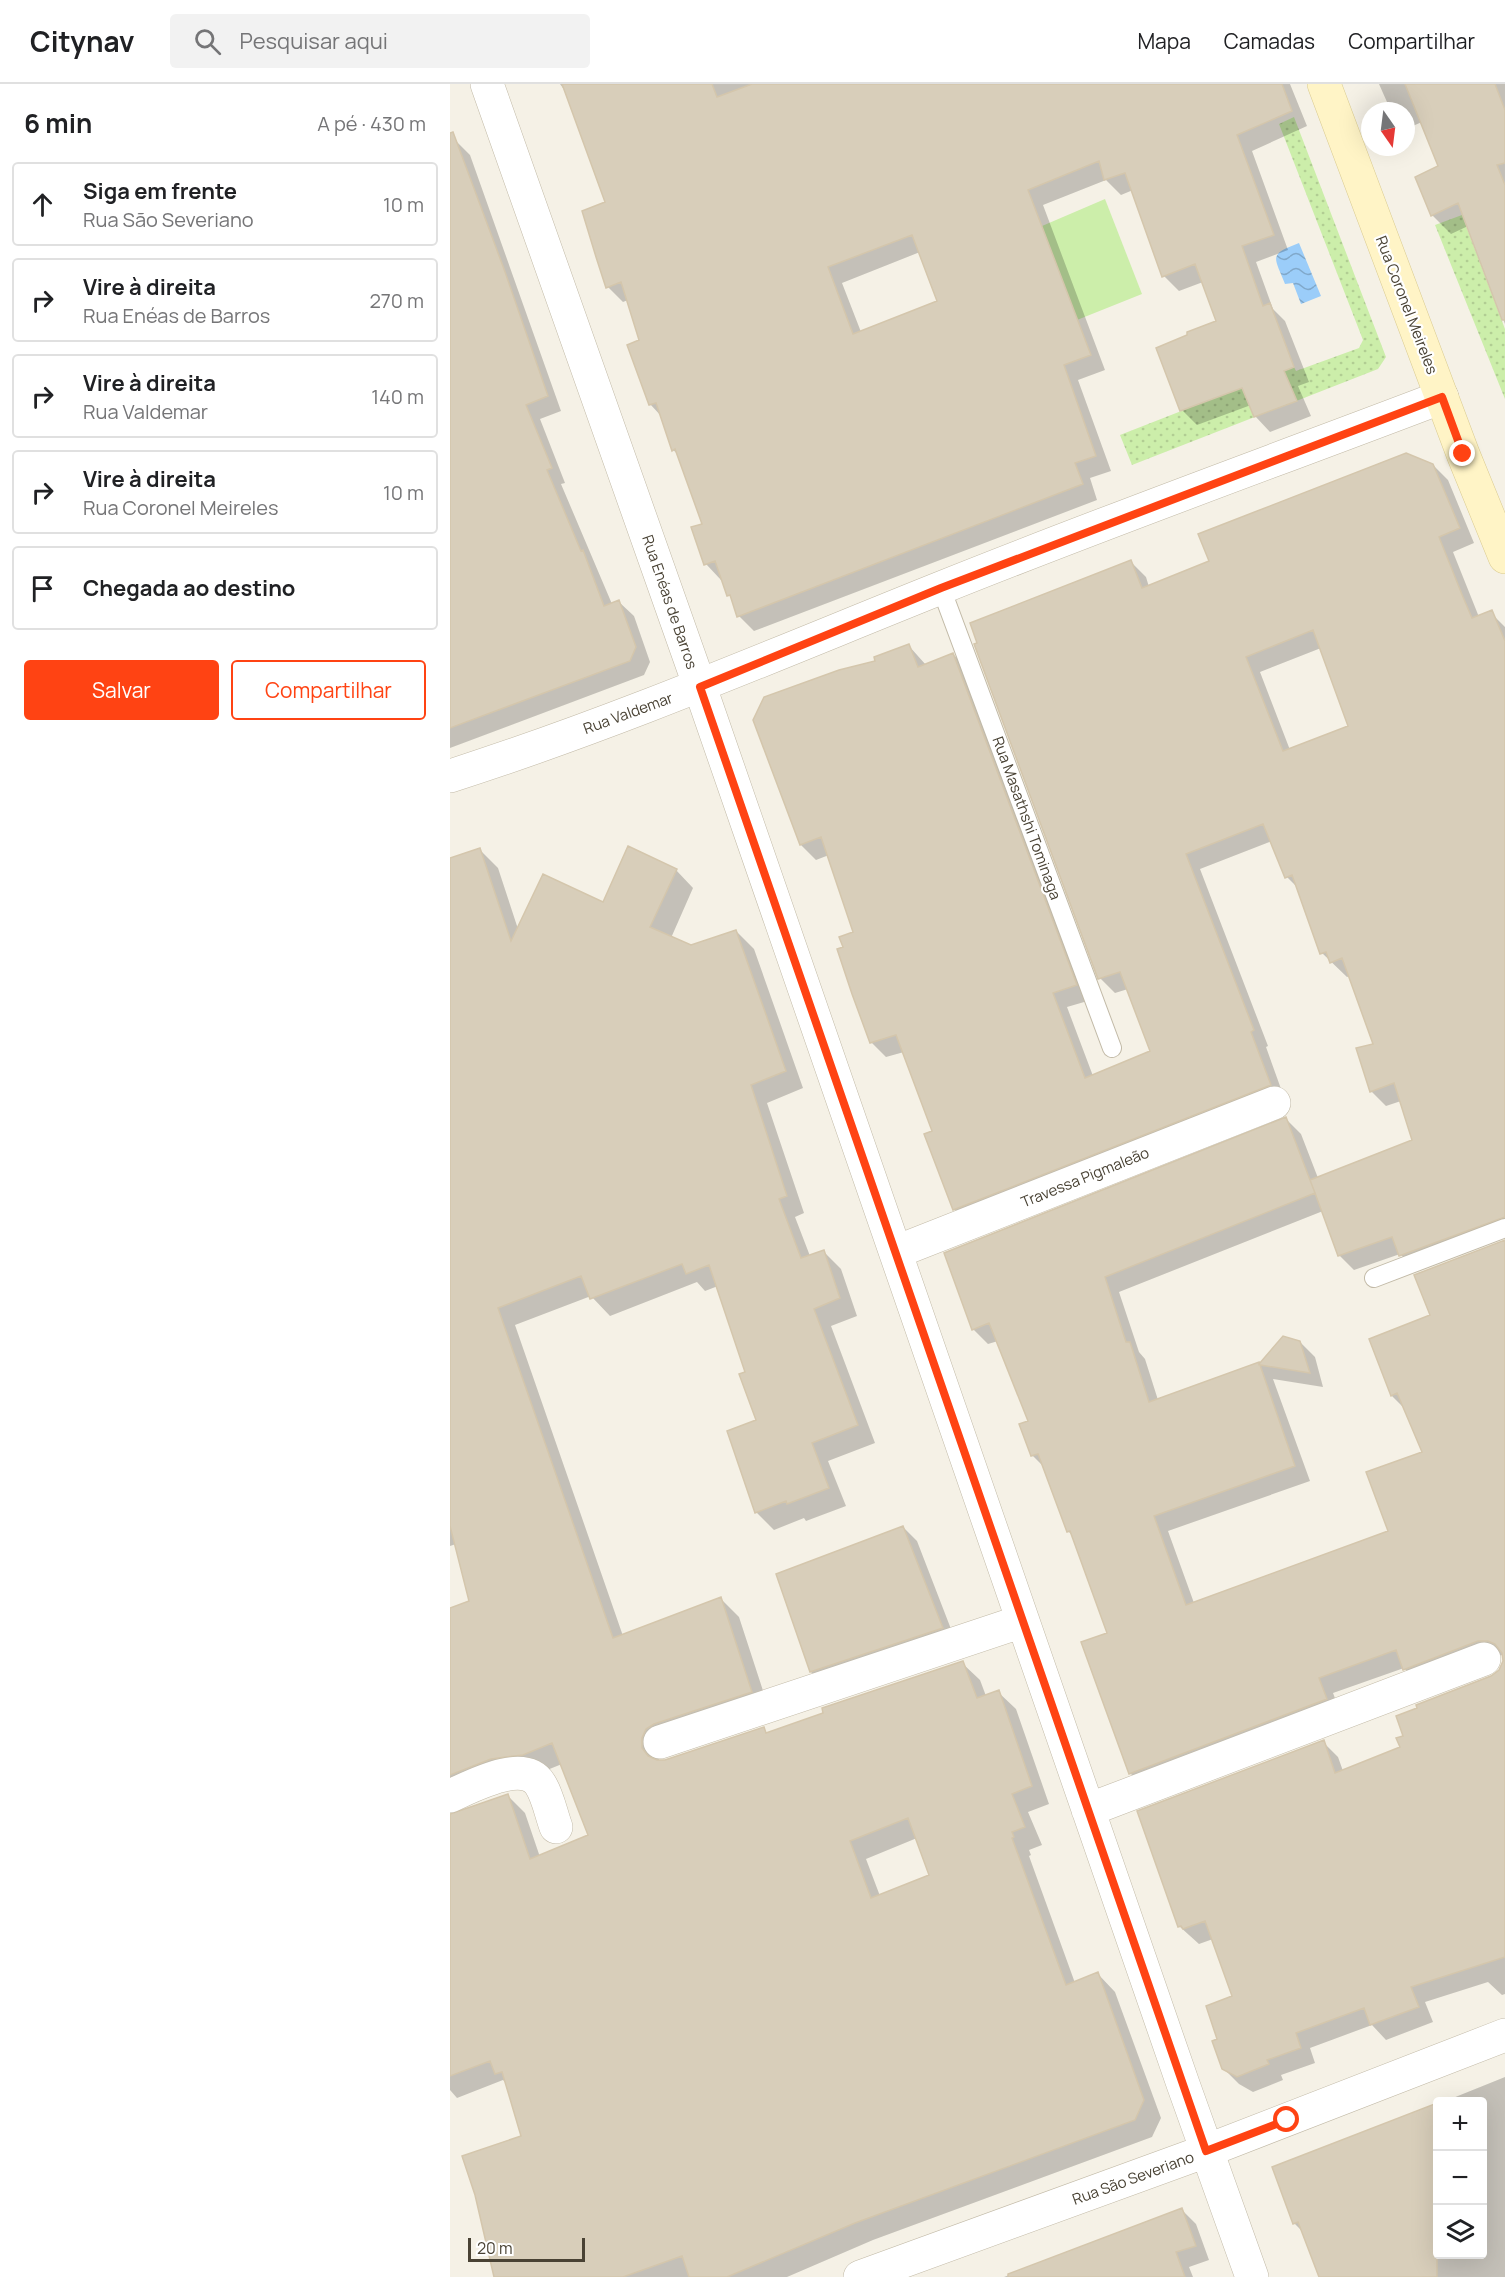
<!DOCTYPE html>
<html lang="pt">
<meta charset="utf-8">
<style>
:root{--surface:#fff;--page:#f2f2f2;--text:#202124;--muted:#757577;--line:#e0e0e0;--accent:#ff4313}
body{margin:0;font-family:Manrope,sans-serif;background:var(--page);color:var(--text)}
.controls{position:absolute;right:18px;bottom:18px;display:grid;overflow:hidden;border-radius:6px;box-shadow:0 6px 24px #0002}
.controls button{width:54px;height:54px;display:grid;place-items:center;padding:0;border:0;border-bottom:2px solid var(--line);background:var(--surface);color:var(--text);font:30px sans-serif}
.compass{position:absolute;left:911px;top:18px;width:54px;height:54px;border-radius:50%;background:var(--surface);box-shadow:0 6px 24px #0002;rotate:166deg}
.scale{position:absolute;left:18px;bottom:15px;width:117px;box-sizing:border-box;padding-left:6px;border:3px solid #494234;border-top:0;font-size:16px;line-height:21px;white-space:nowrap;color:#494234;-webkit-text-stroke:4px #fff;paint-order:stroke}
.stop{position:absolute;width:18px;height:18px;margin:-14px;border:4px solid #ff4313;border-radius:50%;background:#fff}
.stop.end{background:#ff4313;border-color:#fff;box-shadow:0 2px 6px #0008}
.list{margin:0;padding:0;list-style:none}
h2{display:flex;justify-content:space-between;align-items:center;height:78px;margin:0;padding:0 24px;font-size:26px}
h2 small{font-size:20px;font-weight:400;color:var(--muted)}
.list li{display:grid;grid-template-columns:39px 1fr auto;gap:18px;align-items:center;box-sizing:border-box;height:84px;margin:0 12px 12px;padding:0 12px;border:2px solid var(--line);border-radius:6px}
.list b{display:block;font-size:22px;white-space:nowrap}
.list p{margin:0;font-size:20px;white-space:nowrap;color:var(--muted)}
.list em{font-size:20px;font-style:normal;color:var(--muted)}
.actions{display:flex;gap:12px;padding:18px 24px}
.actions a{flex:1;padding:14px 0;border:2px solid var(--accent);border-radius:6px;text-align:center;font-size:21px;color:var(--accent)}
.actions .main{background:var(--accent);color:#fff}
.icon{flex:none;width:33px;height:33px;fill:none;stroke:currentColor;stroke-width:2;stroke-linecap:round;stroke-linejoin:round}
.map{position:relative;flex:none;width:1055px;height:2193px;overflow:hidden}
header{display:flex;align-items:center;gap:36px;box-sizing:border-box;height:84px;padding:0 30px;background:var(--surface);border-bottom:2px solid var(--line)}
header strong{font-size:28px}
nav{display:flex;gap:33px;margin-inline-start:auto;font-size:21px}
.search{width:420px;height:54px;background:var(--page);display:flex;align-items:center;gap:15px;box-sizing:border-box;padding:0 21px;border-radius:6px;color:var(--muted);font-size:22px}
main{display:flex}
aside{flex:1;background:var(--surface)}
.map>svg:first-child{display:block}
.garden{fill:url(#garden-dots)}
.pitch{fill:#cea}
.water{fill:url(#water-waves)}
.shadow{fill:#0003;fill-rule:evenodd}
.building{fill:#d8ceba;stroke:#d4c6ac;stroke-width:1.5;fill-rule:evenodd}
.lines{fill:none;stroke-linecap:round;stroke-linejoin:round}
.lane-casing{stroke:#c2baa7;stroke-width:20}
.street-casing{stroke:#c2baa7;stroke-width:34}
.secondary-casing{stroke:#dacb90;stroke-width:34}
.lane{stroke:#fff;stroke-width:18}
.street{stroke:#fff;stroke-width:33}
.secondary{stroke:#fff4c6;stroke-width:33}
.route{stroke:#ff4313;stroke-width:8}
.labels{text-anchor:middle;dominant-baseline:central;stroke-width:4.5;stroke-linejoin:round;paint-order:stroke}
.street-label{font-size:15px;fill:#494234;stroke:#fff}
</style>
<header>
<strong>Citynav</strong>
<div class="search"><svg class="icon" aria-label="search" viewBox="0 0 24 24"><circle cx="10" cy="10" r="6"/><path d="M15 15l6 6"/></svg>Pesquisar aqui</div>
<nav><a>Mapa</a><a>Camadas</a><a>Compartilhar</a></nav>
</header>
<main>
<aside>
<h2>6 min<small>A pé · 430 m</small></h2>
<ul class="list">
<li><svg class="icon" aria-label="ahead" viewBox="0 0 24 24"><path d="M12 20V5M6 11l6-6 6 6"/></svg><div><b>Siga em frente</b><p>Rua São Severiano</p></div><em>10 m</em></li>
<li><svg class="icon" aria-label="right" viewBox="0 0 24 24"><path d="M7 20v-9h11M14 6l5 5-5 5"/></svg><div><b>Vire à direita</b><p>Rua Enéas de Barros</p></div><em>270 m</em></li>
<li><svg class="icon" aria-label="right" viewBox="0 0 24 24"><path d="M7 20v-9h11M14 6l5 5-5 5"/></svg><div><b>Vire à direita</b><p>Rua Valdemar</p></div><em>140 m</em></li>
<li><svg class="icon" aria-label="right" viewBox="0 0 24 24"><path d="M7 20v-9h11M14 6l5 5-5 5"/></svg><div><b>Vire à direita</b><p>Rua Coronel Meireles</p></div><em>10 m</em></li>
<li><svg class="icon" aria-label="arrive" viewBox="0 0 24 24"><path d="M6 21V4h12l-3 4 3 4H6"/></svg><div><b>Chegada ao destino</b></div></li>
</ul>
<div class="actions"><a class="main">Salvar</a><a>Compartilhar</a></div>
</aside>
<div class="map">
<svg width="1055" height="2193" viewBox="0 0 1055 2193">
<defs>
<pattern id="garden-dots" width="8" height="8" patternUnits="userSpaceOnUse" patternTransform="scale(1.5)"><rect width="8" height="8" fill="#cea"/><path d="M2 2h.1M6 6h.1" fill="none" stroke="#b1cd93" stroke-width="1.8" stroke-linecap="round"/></pattern>
<pattern id="water-waves" width="16" height="10" patternUnits="userSpaceOnUse" patternTransform="scale(1.5)"><rect width="16" height="10" fill="#9bcdf9"/><path d="M0 5q4-4 8 0t8 0" fill="none" stroke="#80a8ca"/></pattern>
</defs>
<rect width="100%" height="100%" fill="#f5f1e6"/>
<path class="garden" d="M844 33 936 273 928 285 682 381 670 351 844 283 846 287 909 264 913 256 829 40Z
M1012 131 1055 245V315L985 141Z"/>
<path class="pitch" d="M655 115 692 210 627 236 592 142Z"/>
<path class="water" d="M849 159 871 212 851 220 843 199 835 200C824 172 818 171 849 159Z"/>
<path class="shadow" d="M110 0H840L857 42 802 67 838 166 806 178 823 225 835 237 859 298 848 302 861 332 820 348 805 332 801 321 747 341 732 326 768 238 753 198 729 207 714 192 683 106 671 111 656 96 593 121 655 286 628 296 661 387 640 394 647 416 304 547 289 532 273 495 271 496 256 480 243 444 254 440 229 371 223 366 212 333 200 320 191 257 178 216 173 218 158 203 157 119 118 11ZM470 168 489 218 411 248 392 199Z
M929 0H1055V240L1018 142 1001 150 982 131 990 83 972 38 958 44 956 42V27H941Z
M5 56 20 71 111 327 90 335 115 399 111 400 162 520 169 518 184 532 200 578 194 591 0 664V58Z
M983 381 998 396 1024 459 1003 468 1029 533 1040 528 1055 543V1152L966 1186 950 1170 904 1186 889 1171 873 1127 669 1208 689 1268 695 1275 708 1316 810 1281 833 1254 850 1258 865 1273 873 1303 823 1295 860 1397 718 1447 744 1519 940 1448 974 1369 955 1325 942 1312 921 1256 982 1232 1055 1158V1910L1052 1911 1038 1898 975 1918 983 1938 936 1956 922 1941 860 1964 865 1979 831 1991 833 1996 803 2008 789 2000 773 1984 769 1956 784 1913 763 1855 749 1860 729 1842 873 1658 888 1673 893 1687 952 1664 955 1653 1050 1587 1054 1578 1053 1571 1044 1572 969 1600 954 1584 883 1609 891 1630 695 1704 680 1689 659 1550 625 1454 618 1447 595 1384 582 1371 580 1338 548 1257 538 1260 523 1245 836 1035 851 1050 868 1094 964 1057 951 1017 936 1022 921 1007 925 961 900 892 897 893 872 869 848 804 837 793 822 757 750 785 818 962 816 963 835 1016 519 1140 504 1125 484 1048 454 968 436 973 421 958 395 864 405 849 379 771 366 776 351 761 305 636 459 562 476 581 503 570 518 585 641 916 617 923 643 992 702 968 678 905 665 909 650 894 681 478 696 493 699 503ZM871 564 900 642 840 666 810 588Z
M30 766 48 784 68 845 154 820 226 786 243 804 221 854 241 863 286 847 304 865 353 1004 317 1019 354 1129 345 1133 360 1172 373 1167 391 1185 407 1232 381 1242 425 1359 378 1377 396 1422 356 1437 354 1434 324 1446 306 1428 308 1337 297 1289 268 1202 255 1207 247 1198 160 1232 141 1212 65 1241 173 1552 271 1515 289 1533 319 1625 209 1672V1678L313 1645 318 1650 512 1579 530 1596 536 1612 548 1608 566 1625 599 1720 578 1728 592 1761 579 1766 581 1771 579 1772 625 1899 648 1890 665 1908 711 2034 702 2053 423 2156 337 2193H46L72 2053 57 2000 53 1996 7 2014 0 2006V1732L57 1711 75 1729 90 1773 140 1752 112 1680 0 1725V1526L20 1518 6 1460 0 1462V775ZM467 1754 481 1792 430 1812 416 1775Z
M453 1443 467 1457 506 1558 375 1602 361 1588Z
M1055 1993V2193H870L853 2148 844 2139 824 2084 988 2020V2170H1032V2018H993Z
M732 2126 746 2140 759 2176 739 2183 743 2193H554Z"/>
<path class="building" d="M112 0H262L267 13 302 0H832L842 27 787 51 824 151 792 162 813 222 820 219 844 283 834 287 847 317 804 333 792 304 730 327 706 264 737 251V248L766 237 745 180 712 193 675 89 654 96 649 77 578 106 641 271 614 281 646 372 625 379 633 400 287 533 280 511 277 512 265 477 254 481 241 443 252 440 225 365 222 367 206 319 199 321 177 261 189 256 171 198 156 204 146 173 132 127 155 118ZM462 151 487 217 403 250 378 183Z
M955 0H1045L1055 26V79L1047 81 1055 101V236H1052L1008 119 981 132 965 93 988 82Z
M3 48 54 185 98 312 76 321 102 384 97 386 131 467 133 466 154 522 169 516 186 563 180 577 0 644V49Z
M956 369 983 380 1010 444 989 453 1013 513 1022 534 1042 526 1055 557V1133L949 1172 942 1153 888 1172 865 1109 655 1193 676 1258H680L699 1318 809 1278V1280L833 1252 850 1257 860 1289 810 1281 845 1382 704 1432 736 1521 938 1447 916 1388 972 1368 947 1309 941 1312 919 1255 980 1231 964 1191 1055 1156V1873L961 1903 969 1923 920 1941 914 1924 846 1949 851 1964 817 1976 819 1980 787 1993 772 1985 762 1957 767 1955 756 1922 782 1912 755 1837 733 1845 731 1842 728 1843 687 1727 874 1656 885 1689 950 1663 946 1654 953 1652 946 1632 967 1624 966 1621 1041 1592 1049 1586 1053 1577 1052 1569 1045 1560 1038 1557H1028L953 1586 946 1566 869 1594 877 1615 679 1690 631 1558 657 1549 620 1447 617 1448 588 1370 581 1372 569 1340 578 1337 539 1239 522 1246 494 1169 836 1033 865 1109 860 1096 962 1056 944 999 920 1008 906 964 923 960 892 874 880 879 876 868 870 870 842 791 835 794 813 740 736 770 804 946 801 948 821 1001 503 1126 474 1050 482 1047 446 951 420 959 402 910 387 865 393 863 389 853 403 848 371 753 350 761 303 636 314 613 389 586 425 577 424 573 459 560 468 583 503 569 627 901 603 909 635 994 700 967 670 888 648 895 524 560 527 559 520 539 681 476 692 504 759 477 748 450ZM863 546 898 642 833 667 796 573Z
M178 762 227 785 200 843 241 861 286 846 336 987 301 1001 337 1112 329 1115 351 1174 374 1166 390 1214 364 1225 408 1341 362 1359 379 1404 337 1420 336 1417 305 1429 277 1347 306 1336 289 1290 295 1288 259 1181 236 1190 232 1180 140 1215 131 1192 48 1224 163 1554 271 1513 302 1608 204 1640 196 1645 192 1654V1664L198 1672 207 1676H215L314 1643 316 1649 373 1629 372 1624 513 1577 527 1614 549 1606 582 1702 562 1710 575 1743 562 1748 564 1753 562 1754 616 1901 648 1888 694 2016 685 2036 405 2139 277 2193H239L232 2172 173 2193H44L25 2111 12 2072 71 2052 52 1988 45 1990 40 1977 0 1992V1730L58 1710 80 1775 138 1751 102 1659 73 1671 41 1675 0 1691V1524L19 1517 0 1442V774L30 764 61 857 93 790 153 818ZM458 1734 479 1791 421 1814 400 1757Z
M453 1442 493 1544 360 1588 326 1490Z
M987 2019V2193H869L848 2138 843 2140 822 2083Z
M732 2124 746 2162 726 2168 735 2193H558V2190Z"/>
<g class="lines">
<g class="lane-casing">
<path id="lane" d="M491 504 662 964
M924 1194 1055 1144"/>
</g>
<g class="street-casing">
<path id="street" d="M37 0 250 603 733 2000 802 2193
M0 692C166 639 326 570 488 505 654 438 824 377 992 313
M446 1168 824 1019
M210 1658 573 1537
M0 1712C21 1703 73 1674 90 1700 98 1712 101 1730 106 1743
M638 1726 1034 1575
M410 2193 756 2067 1055 1951"/>
</g>
<g class="secondary-casing">
<path id="secondary" d="M874 0 1013 370 1055 473"/>
</g>
<use href="#lane" class="lane"/>
<use href="#street" class="street"/>
<use href="#secondary" class="secondary"/>
</g>
<g class="lines">
<path class="route" d="M837 2036 756 2067 250 603 491 504 992 313 1013 370"/>
</g>
<g class="labels">
<g class="street-label">
<text transform="translate(957 221) rotate(69)">Rua Coronel Meireles</text>
<text transform="translate(220 518) rotate(71)">Rua Enéas de Barros</text>
<text transform="translate(178 629) rotate(-20)">Rua Valdemar</text>
<text transform="translate(577 734) rotate(70)">Rua Masathshi Tominaga</text>
<text transform="translate(635 1093) rotate(-22)">Travessa Pigmaleão</text>
<text transform="translate(683 2094) rotate(-20)">Rua São Severiano</text>
</g>
</g>
</svg>
<div class="controls">
<button>+</button>
<button>−</button>
<button><svg class="icon" aria-label="layers" viewBox="0 0 24 24"><path d="M12 4l9 5-9 5-9-5zM3 14l9 5 9-5"/></svg></button>
</div>
<svg class="compass" viewBox="-18 -18 36 36"><path d="M0-13l5 13h-10z" fill="#e53935"/><path d="M0 13l5-13h-10z" fill="#757577"/></svg>
<div class="scale">20 m</div>
<div class="stop" style="left:837px;top:2036px"></div>
<div class="stop end" style="left:1013px;top:370px"></div>
</div>
</main>
